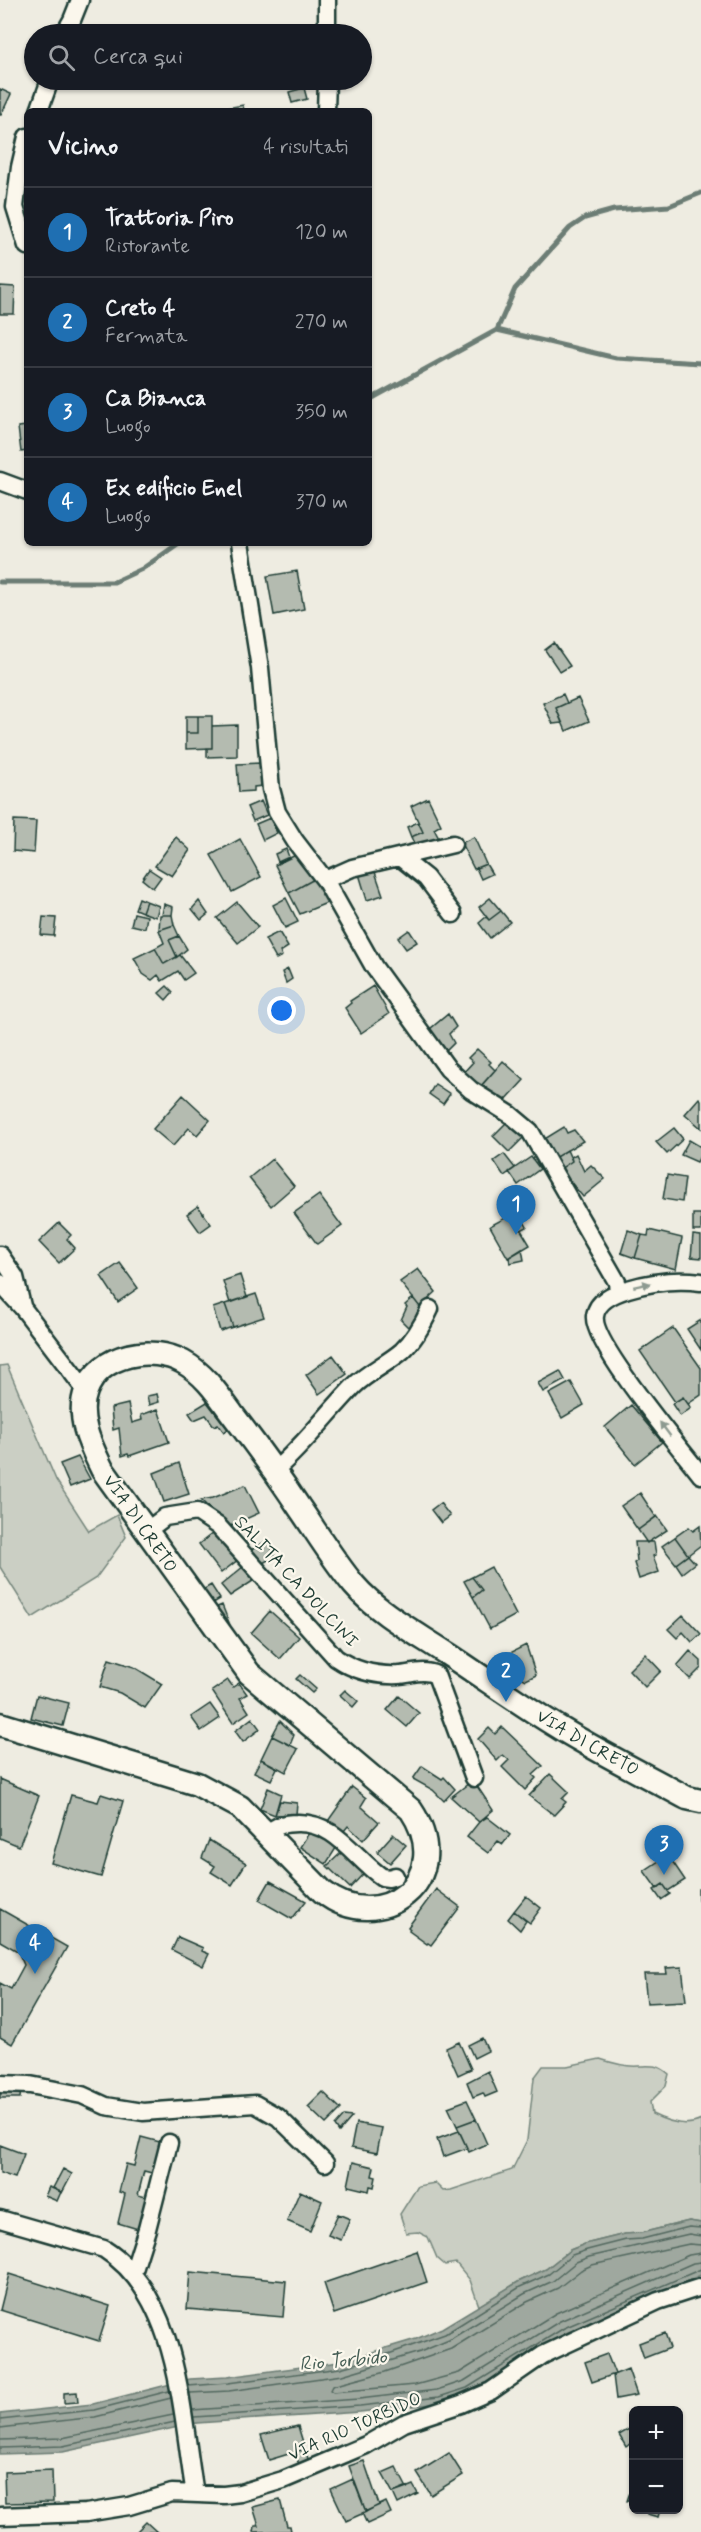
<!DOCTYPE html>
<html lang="it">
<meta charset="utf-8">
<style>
:root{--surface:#171b24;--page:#242831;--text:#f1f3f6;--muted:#9ea1a6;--line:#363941;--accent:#1f6fb2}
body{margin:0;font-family:Mynerve,sans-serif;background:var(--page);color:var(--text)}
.controls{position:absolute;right:18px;bottom:18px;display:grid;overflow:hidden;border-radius:9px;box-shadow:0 2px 4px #0004}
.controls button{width:54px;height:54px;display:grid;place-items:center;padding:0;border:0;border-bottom:2px solid var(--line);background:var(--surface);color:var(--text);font:30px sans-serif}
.you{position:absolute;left:282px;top:1011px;width:21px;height:21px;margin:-15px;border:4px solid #fff;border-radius:50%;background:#1a73e8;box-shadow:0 0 0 9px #1a73e833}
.badge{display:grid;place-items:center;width:39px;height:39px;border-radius:50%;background:var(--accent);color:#fff;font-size:20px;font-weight:700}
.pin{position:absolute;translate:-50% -50px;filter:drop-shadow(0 2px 3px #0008)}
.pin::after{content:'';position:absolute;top:32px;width:21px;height:18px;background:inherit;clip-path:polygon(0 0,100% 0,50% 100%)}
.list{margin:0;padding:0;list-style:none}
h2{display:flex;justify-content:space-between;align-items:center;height:78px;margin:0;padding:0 24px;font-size:26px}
h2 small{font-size:20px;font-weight:400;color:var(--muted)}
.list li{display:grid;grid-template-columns:39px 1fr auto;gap:18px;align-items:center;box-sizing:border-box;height:90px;padding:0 24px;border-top:2px solid var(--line)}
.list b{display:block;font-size:22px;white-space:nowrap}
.list p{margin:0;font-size:20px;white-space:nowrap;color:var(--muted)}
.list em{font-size:20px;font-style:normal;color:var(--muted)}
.icon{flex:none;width:33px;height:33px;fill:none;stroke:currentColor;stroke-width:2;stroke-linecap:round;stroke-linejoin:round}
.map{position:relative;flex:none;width:701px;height:2532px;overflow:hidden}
.search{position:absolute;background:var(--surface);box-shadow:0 2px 4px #0004;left:24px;top:24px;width:348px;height:66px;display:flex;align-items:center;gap:15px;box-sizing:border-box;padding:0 21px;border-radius:33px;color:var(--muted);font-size:22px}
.panel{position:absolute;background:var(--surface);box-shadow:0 2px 4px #0004;left:24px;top:108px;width:348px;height:438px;border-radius:9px}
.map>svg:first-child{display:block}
.green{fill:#cbcfc4;stroke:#75867c;stroke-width:1.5}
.water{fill:#9fa89f;stroke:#6c7d74;stroke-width:1.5}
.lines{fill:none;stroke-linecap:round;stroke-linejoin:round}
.shore{stroke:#52685f;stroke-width:1.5}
.stream{stroke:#6c7d74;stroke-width:5}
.building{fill:#b4bbb0;stroke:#1f3d34;stroke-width:1.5}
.street-casing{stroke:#1f3d34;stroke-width:21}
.secondary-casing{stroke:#1f3d34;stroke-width:27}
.street{stroke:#fbf7ec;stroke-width:16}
.secondary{stroke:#fbf7ec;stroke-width:22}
.oneway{fill:#8d9a90}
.labels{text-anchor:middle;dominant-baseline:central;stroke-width:4.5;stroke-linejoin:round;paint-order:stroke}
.street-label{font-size:18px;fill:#1f3d34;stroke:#fbf7ec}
.water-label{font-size:20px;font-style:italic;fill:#455d54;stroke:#fbf7ec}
</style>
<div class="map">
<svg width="701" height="2532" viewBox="0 0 701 2532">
<rect width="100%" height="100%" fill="#eeece1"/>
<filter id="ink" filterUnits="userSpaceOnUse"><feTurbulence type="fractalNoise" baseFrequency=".0167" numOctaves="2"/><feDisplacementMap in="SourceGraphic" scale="12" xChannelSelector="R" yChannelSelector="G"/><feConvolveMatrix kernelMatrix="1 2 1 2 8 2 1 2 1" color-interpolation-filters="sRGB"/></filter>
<g filter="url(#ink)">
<path class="green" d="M7 1365 56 1480 89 1531 117 1515 126 1537 96 1578 32 1618 0 1567V1366Z
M600 2059C612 2063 626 2067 638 2066 652 2066 658 2064 669 2074L666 2086 650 2102 652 2114C666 2121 686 2128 701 2120V2223L689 2221 641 2233 625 2234 585 2244 570 2250 546 2269 518 2282 479 2306 470 2280 456 2263 445 2265 437 2258 428 2237 418 2232 406 2233 400 2214 418 2186 435 2183 443 2191 451 2190 512 2170 527 2140 534 2078 543 2066H567Z"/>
<path class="water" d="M689 2221 701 2223V2275L566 2333 470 2393 441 2403 360 2412 197 2423 63 2452 0 2454V2414L93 2404 190 2379 227 2377 339 2362 416 2339 442 2328 518 2282 546 2269 570 2250 585 2244 625 2234 641 2233Z"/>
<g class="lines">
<path class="shore" d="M701 2245 689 2244 592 2265 581 2270 558 2288 527 2302 451 2349 385 2372 332 2386 330 2390 333 2392 415 2385 459 2373 556 2313 689 2255 701 2253
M188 2386 228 2383 340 2368 380 2357 445 2334 520 2287 549 2274 572 2255 587 2250 626 2240 642 2239 689 2227 701 2228
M190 2393 229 2391 342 2375 420 2352 449 2340 524 2294 553 2281 576 2262 589 2257 689 2234 701 2236
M192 2410 359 2399 437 2390 464 2381 560 2321 693 2263 701 2262
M194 2417 360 2406 439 2397 467 2388 564 2328 701 2269
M0 2420 94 2410 169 2391
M0 2428 95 2417 171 2398
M0 2440 62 2438 173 2415
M0 2448 63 2446 175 2422"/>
<path class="stream" d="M497 330 616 358 701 363
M369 400 497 330 515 289 570 228 585 218 614 210 669 206 701 193
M0 582H114L142 569 179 543"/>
</g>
<path class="building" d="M304 88 307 99 292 103 289 92Z
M0 89 11 94 1 115H0Z
M243 105 244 111H227L226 108Z
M0 286 15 287 14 314H0Z
M27 426V451L21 452 18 427Z
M297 571 304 609 274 615 267 576Z
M554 643 570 666 560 672 545 650Z
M563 694 567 703 556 708 562 723 553 724 543 703Z
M578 698 589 721 566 731 556 708Z
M186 716H198V733H186Z
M198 716H212V748L186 749V733H198Z
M237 725V756L207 757V748H212V726Z
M261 763 262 786 254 787V791L239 792 237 764Z
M428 798 441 825 434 829 442 844 418 851 411 837 423 832 411 806Z
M261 801 267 815 253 821 247 807Z
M270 818 277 833 263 840 256 824Z
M14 820 36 821 34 853 13 851Z
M418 822 423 832 411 837 407 827Z
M176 837 190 850 172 876 155 866Z
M474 837 486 864 474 869 461 843Z
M240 839 261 877 232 892 211 855Z
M286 849 289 857 278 862 275 854Z
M300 853 318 877 289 893 275 865Z
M486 864 492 874 481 879 476 868Z
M149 869 161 877 153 888 142 879Z
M374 869 383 895 367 900 359 874Z
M318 877 329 902 300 914 289 893Z
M139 898 146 901 142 912 135 909Z
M286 898 298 922 285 928 273 905Z
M490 898 501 911 489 920 479 907Z
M146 901 159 906 156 917 142 912Z
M199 901 208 914 201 920 192 909Z
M237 902 258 927 238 943 217 918Z
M164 904 173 907 172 915H162Z
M501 911 510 922 490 938 479 923 486 917 489 920Z
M134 913 147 916 145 928 131 925Z
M160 915H172L174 925 159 930Z
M43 917 56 918 54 936 41 935Z
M174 925 179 936 169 940 177 957 164 964 155 948 164 943 159 930Z
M409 930 417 942 406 949 398 938Z
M279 932 288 947 280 952 282 956 276 959 265 939Z
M179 936 187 949 177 957 169 940Z
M155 948 164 964 180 955 194 973 184 980 178 971 162 981 158 975 152 980 143 974 134 958Z
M288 969 292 979 286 983 282 972Z
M167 986 173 992 166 1000 159 993Z
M373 986 389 1014 361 1033 345 1008 351 1003 350 1001Z
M448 1014 456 1027 449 1034 454 1043 446 1051 430 1029Z
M477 1049 491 1062 489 1064 495 1070 479 1088 463 1073 473 1062 468 1058Z
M503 1061 524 1080 504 1102 482 1085Z
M435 1084 450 1094 443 1104 429 1094Z
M183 1095 210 1120 197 1135 189 1128 173 1146 153 1129Z
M699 1098 701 1100V1128L685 1114Z
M510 1119 527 1134 509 1152 493 1136Z
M564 1127 567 1133 574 1130 583 1141 554 1158 543 1140Z
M674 1128 683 1139 667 1154 656 1142Z
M689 1140 701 1147V1154L697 1162 681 1155Z
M567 1150 572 1161 560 1169 554 1158Z
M504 1154 515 1168 504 1176 494 1161Z
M576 1154 584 1171 591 1165 605 1179 583 1197 560 1169 572 1161 571 1157Z
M531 1157 540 1169 518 1185 509 1172Z
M272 1159 294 1186 271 1206 249 1178Z
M667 1175 685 1178 682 1202 663 1199Z
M319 1195 342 1226 317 1244 294 1213Z
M198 1206 211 1224 200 1232 187 1214Z
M518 1211 527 1227 521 1230 530 1245 508 1258 490 1226Z
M693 1214H701V1231H693Z
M59 1223 71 1235 67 1239 75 1248 59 1263 39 1242Z
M628 1230 642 1235 635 1258 621 1253Z
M649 1230 682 1238 676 1269 635 1258 642 1235 648 1236Z
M693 1235 701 1236V1258L691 1257Z
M522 1249 524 1260 510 1263 509 1257Z
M120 1263 138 1288 118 1302 101 1276Z
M418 1269 436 1292 420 1307 400 1282Z
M240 1275 247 1297 230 1303 223 1281Z
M256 1294 264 1317 233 1327 225 1304Z
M413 1298 420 1307 410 1329 401 1320 407 1307 405 1305Z
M225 1304 233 1327 220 1331 213 1308Z
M701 1320V1350L687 1329Z
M673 1328 701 1368V1395L688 1404 683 1397 675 1402 640 1351Z
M333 1355 347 1374 319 1394 306 1375Z
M560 1371 565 1380 543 1392 538 1383Z
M571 1382 584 1405 562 1418 549 1394Z
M157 1394 159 1402 149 1405 147 1396Z
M683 1397 691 1408 680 1416 672 1404Z
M207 1402 228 1429 224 1432 218 1424 214 1426 206 1415 194 1420 189 1413Z
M128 1404 132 1423 142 1420 141 1415 158 1409 169 1442 129 1456 128 1454 122 1456 119 1428 113 1430 111 1408Z
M631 1405 662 1442 635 1464 605 1427Z
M78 1457 90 1479 70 1487 60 1464Z
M179 1463 189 1494 164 1502 154 1473Z
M245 1485 259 1513 228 1527 201 1500 213 1498Z
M640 1493 656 1517 638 1530 621 1506Z
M440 1503 450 1516 441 1523 431 1510Z
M657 1516 667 1530 647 1543 638 1530Z
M700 1526 701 1545 688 1555 675 1537 689 1527 693 1531Z
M217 1530 239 1559 221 1573 199 1544Z
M675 1537 688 1555 676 1564 662 1546Z
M268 1540 275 1556 263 1563 251 1550Z
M635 1542H654L656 1555 653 1556 659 1572 639 1579 634 1563 637 1561Z
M688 1555 695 1563 682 1573 676 1564Z
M244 1566 256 1579 230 1596 221 1585Z
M491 1567 516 1615 490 1629 473 1597 482 1590 472 1577Z
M472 1577 482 1590 473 1597 464 1581Z
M211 1585 220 1599 210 1605 201 1591Z
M222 1605 230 1625 222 1628 215 1608Z
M270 1611 299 1637 280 1659 251 1633Z
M683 1615 701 1634 692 1642 683 1632 677 1638 668 1629Z
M526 1645 536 1675 526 1680 500 1665 506 1655Z
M690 1651 701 1661V1668L690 1679 677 1666Z
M645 1654 661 1671 645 1687 629 1670Z
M109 1659 134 1667 162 1684 145 1708 120 1693 100 1687Z
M300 1675 316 1689 312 1693 296 1679Z
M228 1680 233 1687 239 1683 247 1694 240 1698 249 1712 233 1723 212 1691Z
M345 1690 358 1701 353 1707 340 1695Z
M37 1695 69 1703 63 1726 31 1718Z
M399 1696 419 1713 407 1727 387 1710Z
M210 1704 220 1718 201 1731 191 1717Z
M252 1718 260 1729 243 1742 235 1731Z
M280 1721 294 1735 290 1745 272 1736Z
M502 1727 543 1766 533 1775 536 1778 525 1790 502 1767 509 1760 503 1755 497 1761 478 1739 489 1728 495 1734Z
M272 1736 298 1749 286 1772 261 1759Z
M261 1759 277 1768 271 1780 254 1772Z
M422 1766 442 1779 444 1777 455 1789 444 1801 433 1790 413 1779Z
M550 1774 569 1792 562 1799 566 1802 554 1815 529 1796Z
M0 1779 39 1796 19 1846 0 1838Z
M473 1780 493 1810 479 1822 451 1797Z
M352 1787 366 1798 361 1806 379 1822 363 1840 348 1826 344 1831 328 1821Z
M268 1788 281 1794 275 1815 260 1809Z
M101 1794 123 1801 101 1877 51 1863 71 1795 98 1802Z
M280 1801 297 1803 296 1814 275 1815Z
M487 1817 510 1835 503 1844 498 1841 488 1853 467 1837 479 1822Z
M312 1828 338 1845 326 1864 300 1847Z
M393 1834 406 1845 390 1863 377 1852Z
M209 1840 246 1863 232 1885 211 1872 215 1866 202 1858Z
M342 1852 364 1873 350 1888 327 1866Z
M668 1855 685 1880 668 1891 663 1884 657 1889 644 1871Z
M270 1881 306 1901 292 1919 259 1900Z
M663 1884 670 1894 661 1900 654 1890Z
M436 1889 460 1907 431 1945 428 1943 427 1944 409 1931 410 1929 408 1927Z
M698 1889H701V1900H698Z
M526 1896 541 1908 530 1923 514 1911Z
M0 1909 67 1947 12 2044 0 2037V1983L11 1989 24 1965 20 1956 21 1953 0 1941Z
M514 1911 526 1921 520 1930 508 1919Z
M178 1937 203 1948 202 1951 209 1954 203 1966 172 1950Z
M682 1967 686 2001 647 2003 644 1974H667L666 1968Z
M482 2038 488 2051 474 2058 468 2045Z
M459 2042 471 2069 458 2075 446 2048Z
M488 2071 497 2092 485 2097 483 2093 473 2097 467 2082Z
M21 2087 20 2098H0V2088Z
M323 2092 341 2109 326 2124 308 2107Z
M467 2100 476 2119 457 2126 448 2107Z
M344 2116 352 2117 339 2132 335 2126Z
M476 2119 487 2144 469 2152 457 2126Z
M356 2123 382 2128 377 2153 351 2148Z
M459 2131 467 2148 443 2157 437 2139Z
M141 2137 160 2142 152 2173 144 2171 138 2195 146 2197 138 2229 118 2223 125 2194 119 2192 126 2164 134 2166Z
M0 2145 24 2154 15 2178 0 2173Z
M353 2162 374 2167 372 2176 376 2177 374 2187 370 2186 369 2191 348 2186Z
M63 2169 72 2174 62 2193 53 2188Z
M49 2187 61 2192 57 2201 45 2196Z
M300 2191 322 2201 310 2231 287 2221Z
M338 2214 350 2219 341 2240 328 2235Z
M417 2251 427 2282 334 2314 324 2283Z
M190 2272 286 2281 283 2317 187 2309Z
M9 2274 110 2306 99 2341 0 2310Z
M665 2333 670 2348 644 2358 639 2343Z
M607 2354 615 2374 592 2382 585 2362Z
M628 2369 637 2395 616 2399 613 2375Z
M77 2392 78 2402 64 2403V2393Z
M298 2426 305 2449 269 2460 261 2435Z
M631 2428 634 2441 626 2447 619 2435Z
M305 2449 309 2462 299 2465 295 2452Z
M449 2453 463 2475 431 2495 417 2473Z
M364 2461 379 2505 366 2512 349 2466Z
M396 2467 407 2488 393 2493 382 2473Z
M52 2470 53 2502 5 2503 4 2472Z
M353 2479 366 2512 346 2521 331 2489Z
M634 2480V2503L627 2501Z
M413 2485 418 2494 398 2504 393 2493Z
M280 2500 287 2526H290L291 2531 254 2532 255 2526H259L253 2507Z
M386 2502 391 2513 367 2524 362 2513Z
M648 2510H660L658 2517 647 2514Z
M146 2522 157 2532H136Z"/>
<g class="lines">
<g class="street-casing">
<path id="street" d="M327 0V34
M64 34 72 20 80 0
M39 111 50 80
M326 111 327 80
M27 137 20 167 15 207 27 246
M0 481 27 491
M240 543 260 668 271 789 277 812 295 841 325 880 374 967 448 1069 471 1090 511 1115 530 1131 617 1282 618 1292
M401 858 426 878 453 914
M325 880 352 868 453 844
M0 1255 15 1277 22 1306
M701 1282C678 1279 651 1282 628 1289 615 1293 597 1300 595 1316 591 1343 681 1449 701 1475
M0 1283 22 1307 86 1391
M275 1470C304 1445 327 1414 354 1386 368 1372 387 1364 402 1351 415 1339 423 1324 430 1309
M145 1532 165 1517 197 1512 218 1526 336 1658C355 1671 377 1676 399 1675 412 1674 424 1669 436 1675L474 1778
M267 1834C277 1825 284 1823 297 1823 336 1822 354 1858 382 1877L389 1878 395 1876
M0 2084 30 2085 82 2095 106 2106 143 2112 255 2104 278 2117 325 2163
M0 2219 104 2249C180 2297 181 2415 195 2494
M133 2273 147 2229 169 2143
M0 2516 86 2513 129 2506 172 2493 224 2495 240 2493 283 2480 366 2445 404 2423 461 2404 491 2391 543 2355 658 2301 701 2287"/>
</g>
<g class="secondary-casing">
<g id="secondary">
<path id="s1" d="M0 1724 197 1784 240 1807 323 1892C379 1937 458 1880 411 1810L249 1673 102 1469C91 1446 76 1417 86 1391 100 1353 152 1345 183 1362 205 1374 219 1396 233 1415 256 1445 278 1475 299 1507 317 1533 334 1561 354 1585 379 1614 418 1634 449 1655 487 1680 524 1707 563 1730 603 1754 645 1775 687 1798L701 1801"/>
</g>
</g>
<use href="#street" class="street"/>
<use href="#secondary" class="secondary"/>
</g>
<defs><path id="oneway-solid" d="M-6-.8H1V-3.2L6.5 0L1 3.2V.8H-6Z" transform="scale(1.5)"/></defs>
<g class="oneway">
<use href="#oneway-solid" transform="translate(642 1285) rotate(-12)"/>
<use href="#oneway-solid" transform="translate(665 1429) rotate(-127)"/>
</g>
</g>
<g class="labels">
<g class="street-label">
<text transform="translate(140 1524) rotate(55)">VIA DI CRETO</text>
<text transform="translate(296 1582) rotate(47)">SALITA CA DOLCINI</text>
<text stroke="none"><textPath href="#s1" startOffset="1780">VIA DI CRETO</textPath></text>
<text transform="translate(355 2427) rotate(-24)">VIA RIO TORBIDO</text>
</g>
<g class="water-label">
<text transform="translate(343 2361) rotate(-5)">Rio Torbido</text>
</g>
</g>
</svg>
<div class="controls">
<button>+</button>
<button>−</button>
</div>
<div class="you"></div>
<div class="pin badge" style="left:516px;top:1235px">1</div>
<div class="pin badge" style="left:506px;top:1702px">2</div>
<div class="pin badge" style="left:664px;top:1875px">3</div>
<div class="pin badge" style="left:35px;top:1974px">4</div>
<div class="search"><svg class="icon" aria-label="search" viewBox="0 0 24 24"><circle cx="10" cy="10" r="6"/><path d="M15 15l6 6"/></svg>Cerca qui</div>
<section class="panel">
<h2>Vicino<small>4 risultati</small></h2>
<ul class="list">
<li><span class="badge">1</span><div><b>Trattoria Piro</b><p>Ristorante</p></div><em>120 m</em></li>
<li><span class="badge">2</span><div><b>Creto 4</b><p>Fermata</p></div><em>270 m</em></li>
<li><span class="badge">3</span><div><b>Ca Bianca</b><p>Luogo</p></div><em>350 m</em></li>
<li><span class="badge">4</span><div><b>Ex edificio Enel</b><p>Luogo</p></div><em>370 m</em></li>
</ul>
</section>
</div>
